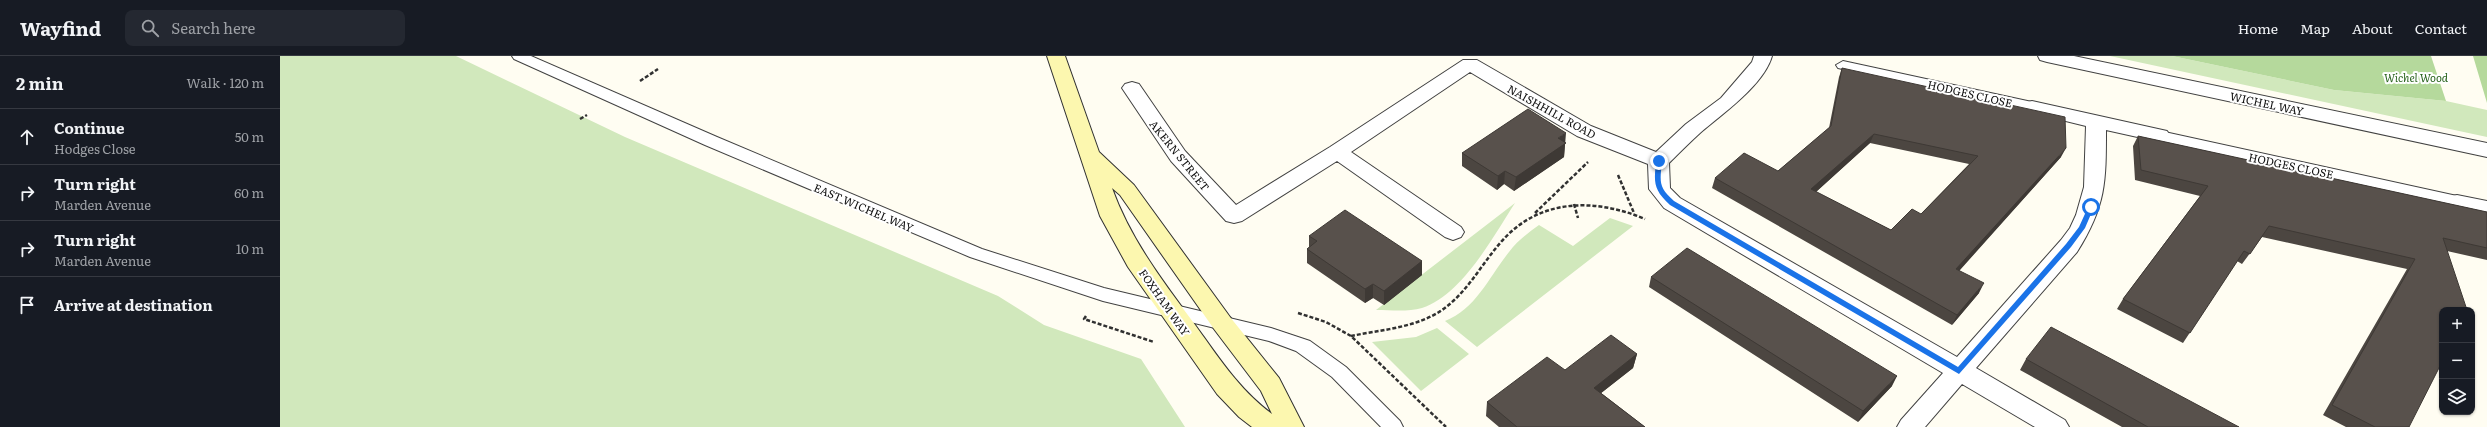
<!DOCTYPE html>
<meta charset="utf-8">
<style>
:root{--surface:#171b24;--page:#242831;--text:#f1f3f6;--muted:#9ea1a6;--line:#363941}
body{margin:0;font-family:Literata,serif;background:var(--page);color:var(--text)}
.controls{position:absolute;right:12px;bottom:12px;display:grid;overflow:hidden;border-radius:8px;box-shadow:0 1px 3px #0004}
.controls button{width:36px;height:36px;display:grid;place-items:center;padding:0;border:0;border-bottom:1px solid var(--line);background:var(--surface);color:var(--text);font:20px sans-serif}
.stop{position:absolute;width:12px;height:12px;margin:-9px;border:3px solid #1a73e8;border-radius:50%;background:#fff}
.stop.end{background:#1a73e8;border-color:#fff;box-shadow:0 1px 4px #0008}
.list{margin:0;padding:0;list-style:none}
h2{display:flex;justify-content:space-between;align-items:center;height:52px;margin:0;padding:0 16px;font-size:17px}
h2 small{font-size:13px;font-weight:400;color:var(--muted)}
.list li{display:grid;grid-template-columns:26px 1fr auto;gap:12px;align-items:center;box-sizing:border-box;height:56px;padding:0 16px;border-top:1px solid var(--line)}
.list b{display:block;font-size:15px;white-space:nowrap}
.list p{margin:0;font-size:13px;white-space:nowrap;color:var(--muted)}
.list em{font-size:13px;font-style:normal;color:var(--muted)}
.icon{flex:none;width:22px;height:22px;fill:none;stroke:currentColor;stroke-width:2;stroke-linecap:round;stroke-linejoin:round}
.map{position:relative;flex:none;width:2207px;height:371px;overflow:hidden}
header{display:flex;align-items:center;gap:24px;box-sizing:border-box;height:56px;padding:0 20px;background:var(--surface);border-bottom:1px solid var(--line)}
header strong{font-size:19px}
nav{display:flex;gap:22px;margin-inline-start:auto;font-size:14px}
.search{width:280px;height:36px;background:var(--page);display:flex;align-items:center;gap:10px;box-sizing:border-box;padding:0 14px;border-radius:8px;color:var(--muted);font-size:15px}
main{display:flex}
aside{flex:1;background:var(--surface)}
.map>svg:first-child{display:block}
.green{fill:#d1e8bc}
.forest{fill:#b5d99c}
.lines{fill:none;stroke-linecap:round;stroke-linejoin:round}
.service-casing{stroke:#424242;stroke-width:2}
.minor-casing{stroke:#424242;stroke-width:2}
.tertiary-casing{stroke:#424242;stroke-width:2}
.secondary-casing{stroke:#313131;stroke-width:2}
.path{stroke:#313131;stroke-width:2.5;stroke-dasharray:4 2;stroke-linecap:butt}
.service{fill:#fff;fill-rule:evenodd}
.minor{fill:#fff;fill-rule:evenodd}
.tertiary{fill:#fff;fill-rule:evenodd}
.secondary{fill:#fcf7af;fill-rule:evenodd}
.wall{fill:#4c4641;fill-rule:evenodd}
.shaded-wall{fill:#3e3935}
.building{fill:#58514c;stroke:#3e3935;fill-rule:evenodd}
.route{fill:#1a73e8}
.labels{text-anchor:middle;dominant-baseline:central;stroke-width:4;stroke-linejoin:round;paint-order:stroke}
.park-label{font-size:11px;font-style:italic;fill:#2c6621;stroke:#fff}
.street-label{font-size:11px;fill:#0f0f0f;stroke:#fff}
</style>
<header>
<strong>Wayfind</strong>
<div class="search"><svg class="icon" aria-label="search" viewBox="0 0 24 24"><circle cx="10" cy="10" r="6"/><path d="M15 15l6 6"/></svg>Search here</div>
<nav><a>Home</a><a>Map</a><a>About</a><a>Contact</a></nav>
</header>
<main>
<aside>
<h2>2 min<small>Walk · 120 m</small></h2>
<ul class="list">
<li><svg class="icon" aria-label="ahead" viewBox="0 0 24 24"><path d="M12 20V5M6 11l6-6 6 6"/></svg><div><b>Continue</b><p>Hodges Close</p></div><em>50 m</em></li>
<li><svg class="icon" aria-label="right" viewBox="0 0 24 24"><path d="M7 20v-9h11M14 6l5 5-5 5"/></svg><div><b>Turn right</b><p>Marden Avenue</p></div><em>60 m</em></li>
<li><svg class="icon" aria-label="right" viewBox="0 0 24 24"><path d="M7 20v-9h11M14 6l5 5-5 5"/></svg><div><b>Turn right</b><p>Marden Avenue</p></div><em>10 m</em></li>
<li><svg class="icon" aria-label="arrive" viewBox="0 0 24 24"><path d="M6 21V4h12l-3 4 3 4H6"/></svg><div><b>Arrive at destination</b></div></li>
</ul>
</aside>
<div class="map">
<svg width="2207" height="371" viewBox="0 0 2207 371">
<rect width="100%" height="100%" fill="#fffdf2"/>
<path class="green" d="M0 0H176L345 81 718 240 764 269 861 303 905 371H0Z
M1830 0H1892L2054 34 2166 45 2207 54V81Z
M1235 147C1213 181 1182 239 1142 252 1128 256 1111 254 1096 254Z
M1330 162 1353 170 1197 291 1165 265C1196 253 1209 221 1229 196 1237 185 1248 177 1259 169L1293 190Z
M1157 272 1189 298 1141 335 1092 286 1136 281Z"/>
<path class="forest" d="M1892 0H2151L2166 45 2054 34Z
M2193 0H2207V47Z"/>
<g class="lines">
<g class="service-casing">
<path id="service" d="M232 0H251L437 81 702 193 824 232 991 272 1030 285 1066 311 1120 365 1123 371H1101L1052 321 1016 295 989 285 823 245 690 201 425 89 234 3Z
M1563 5 1752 46 1760 51 1752 56 1558 12 1556 9Z
M1880 75 2177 140 2183 142 2185 146 2183 150 2177 152 1875 84 1872 80 1875 76Z"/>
</g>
<g class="minor-casing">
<path id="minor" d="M1474 0H1492C1484 29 1442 58 1420 77 1409 87 1399 97 1389 107L1390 132 1400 142 1677 301 1781 184 1790 172 1796 159 1804 131 1806 70 1745 55 1742 51 1745 47 1752 45 1887 75 1890 80 1887 85 1880 86 1826 74C1826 126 1826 150 1797 196L1696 312 1785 364 1789 371H1755L1682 328 1645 371H1617L1621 364 1663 317 1384 152 1369 133 1368 108 1297 80 1190 16 1071 96 1181 171 1184 176 1181 181 1173 184 1165 181 1057 105 962 165 954 167 946 165 891 105 842 32 845 28 852 26 859 28 905 95 956 149 1050 91 1183 4H1197L1311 70 1376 96 1406 68 1441 42 1472 6Z
M2177 139 2207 145V159L2169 151 2166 146 2169 141Z"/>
</g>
<g class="tertiary-casing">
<path id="tertiary" d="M1758 0H1794L2207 87V101L1767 6 1760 4Z"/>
</g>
<g class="secondary-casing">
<path id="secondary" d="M767 0H785L819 96 854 129 950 261 999 322 1024 371H972L959 361 937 338 848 211 820 160ZM832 132 840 139 934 273 981 335 992 358C958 333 937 299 913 266 881 223 850 182 832 132Z"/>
</g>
<path class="path" d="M360 25 378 13
M300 63 307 59
M1338 119 1354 157
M1294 148 1298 162
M1255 157 1308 106
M1018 257 1046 266 1071 280 1166 371
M806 260 804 263 874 286
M1071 280C1100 274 1133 272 1159 256 1186 239 1200 210 1221 186 1259 142 1315 142 1365 163"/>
<use href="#service" class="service"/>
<use href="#minor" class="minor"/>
<use href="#tertiary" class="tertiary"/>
<use href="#secondary" class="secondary"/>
</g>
<path class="wall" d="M1562 12 1781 101 1679 214 1699 237 1672 269 1432 132 1435 122 1498 115 1549 72 1559 21ZM1590 87 1689 108 1641 158 1611 174 1536 136Z
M1858 80 2207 156V204L2167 195 2129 371H2066L2043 359 2127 213 1982 181 1962 208 1957 205 1903 287 1837 253 1843 243 1920 140 1855 124 1853 90Z
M1285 86 1284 101 1234 135 1224 128 1217 134 1182 110V97Z
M1029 180 1142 205V219L1104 249 1093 242 1085 247 1027 207V193L1029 191Z
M1371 221 1612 330 1578 366 1369 231Z
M1357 298 1353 312 1321 337 1365 371H1219L1206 360 1207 346 1285 314Z
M1746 303 1959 371H1842L1740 314Z"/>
<path class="shaded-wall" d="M1286 77 1284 101 1234 135 1236 121 1278 82Z
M1594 78 1590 87 1528 143 1531 133Z
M1786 92 1781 101 1672 223 1676 213Z
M1225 115 1224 128 1217 134 1218 120Z
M1142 205V219L1104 249V235Z
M1704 227 1699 237 1672 269 1677 259Z
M1093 228V242L1085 247V233Z
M1357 298 1353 312 1311 345 1314 332Z
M1617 320 1612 330 1578 366 1583 355Z"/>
<path class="building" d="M1562 12 1785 61 1786 92 1676 213 1704 227 1677 259 1435 122 1464 97 1498 115 1551 70ZM1594 78 1698 100 1641 158 1632 153 1611 174 1531 133Z
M1248 53 1286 77 1278 82 1286 87 1236 121 1225 115 1218 120 1182 97Z
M1858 80 2207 156V192L2163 182 2187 254H2162V306L2129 371H2095L2052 349 2135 203 1989 170 1970 198 1964 195 1910 277 1843 243 1928 130 1861 114Z
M1065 154 1142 205 1104 235 1093 228 1085 233 1027 193 1037 185 1029 180Z
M1407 192 1617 320 1583 355 1371 221Z
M1771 271 1959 371H1868L1746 303Z
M1331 279 1357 298 1314 332 1365 371H1237L1207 346 1267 301 1285 314Z"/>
<path class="route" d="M1379 103 1382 105C1380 126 1378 131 1394 145L1678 311 1786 188 1799 171 1809 149 1814 151 1805 172 1791 191 1679 318 1390 149C1373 133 1374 127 1376 105Z"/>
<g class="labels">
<g class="park-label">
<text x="2136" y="21">Wichel Wood</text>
</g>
<g class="street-label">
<text transform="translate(1690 37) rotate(13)">HODGES CLOSE</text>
<text transform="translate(1987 47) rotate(12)">WICHEL WAY</text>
<text transform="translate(1272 55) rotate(29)">NAISHHILL ROAD</text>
<text transform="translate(900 99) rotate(51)">AKERN STREET</text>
<text transform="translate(2011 109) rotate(12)">HODGES CLOSE</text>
<text transform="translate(584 151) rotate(23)">EAST WICHEL WAY</text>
<text transform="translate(885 246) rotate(55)">FOXHAM WAY</text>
</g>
</g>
</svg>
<div class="controls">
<button>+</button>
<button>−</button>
<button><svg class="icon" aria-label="layers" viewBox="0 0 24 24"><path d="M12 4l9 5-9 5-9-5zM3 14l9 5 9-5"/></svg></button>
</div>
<div class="stop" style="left:1811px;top:151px"></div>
<div class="stop end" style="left:1379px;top:105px"></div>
</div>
</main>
